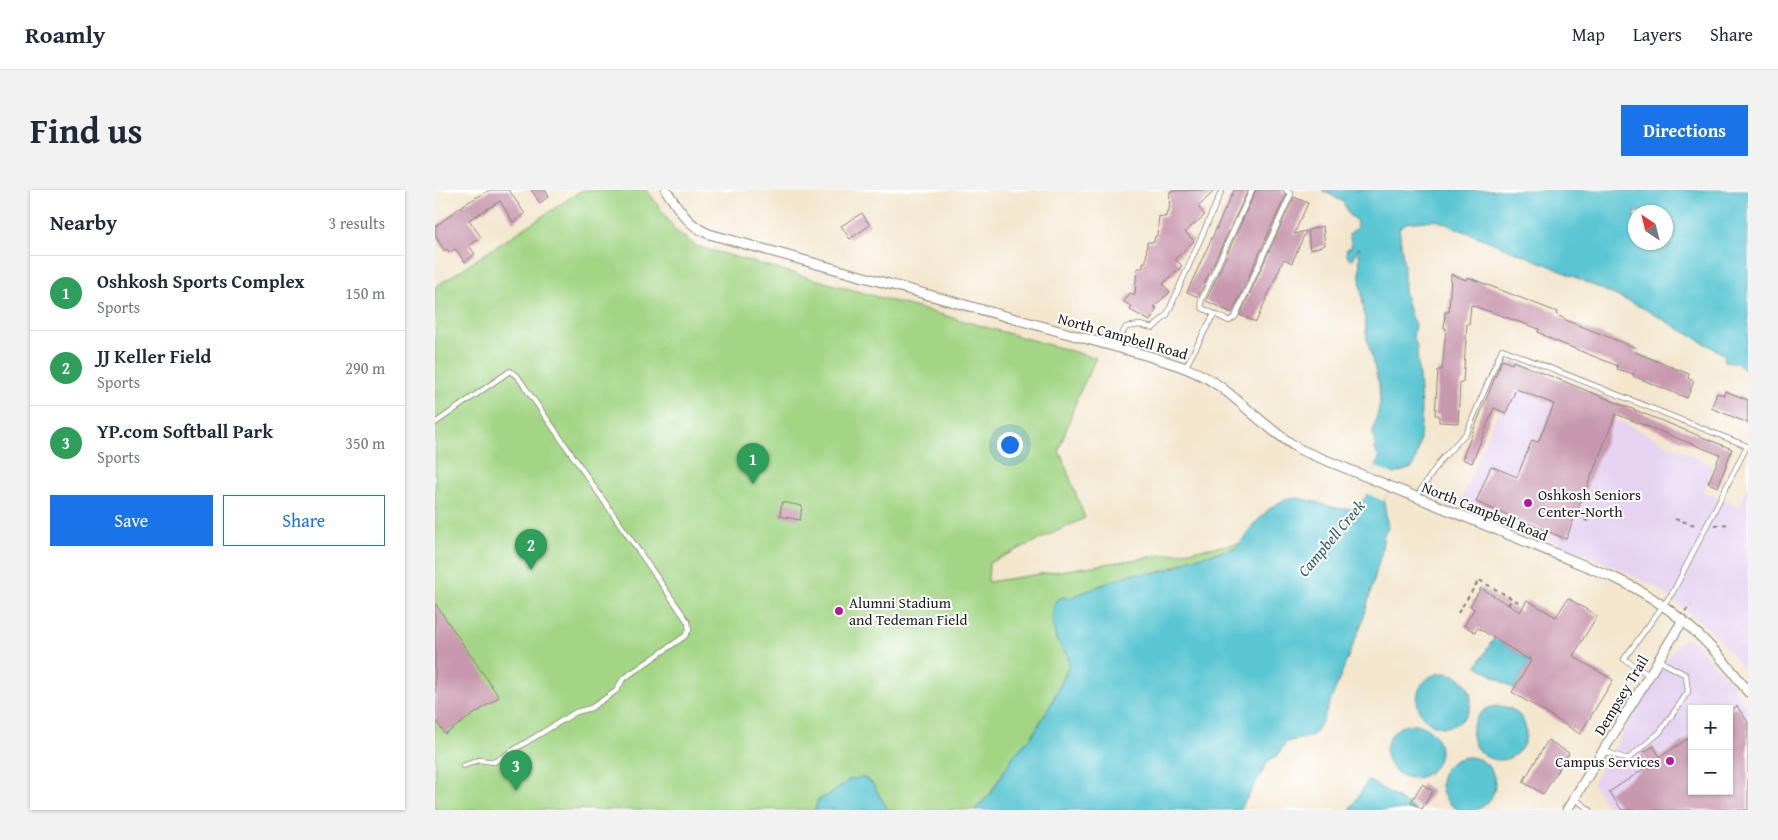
<!DOCTYPE html>
<meta charset="utf-8">
<style>
:root{--surface:#fff;--page:#f2f2f3;--text:#1f2937;--muted:#747a83;--line:#e0e1e3;--accent:#1a73e8}
body{margin:0;font-family:"Gentium Book Plus",serif;background:var(--page);color:var(--text)}
.controls{position:absolute;right:15px;bottom:15px;display:grid;overflow:hidden;border-radius:0px;box-shadow:0 1px 4px #0004}
.controls button{width:45px;height:45px;display:grid;place-items:center;padding:0;border:0;border-bottom:1px solid var(--line);background:var(--surface);color:var(--text);font:25px sans-serif}
.compass{position:absolute;left:1193px;top:15px;width:45px;height:45px;border-radius:50%;background:var(--surface);box-shadow:0 1px 4px #0004;rotate:325deg}
.you{position:absolute;left:574px;top:254px;width:18px;height:18px;margin:-12px;border:4px solid #fff;border-radius:50%;background:#1a73e8;box-shadow:0 0 0 8px #1a73e833}
.badge{display:grid;place-items:center;width:32px;height:32px;border-radius:50%;background:var(--accent);color:#fff;font-size:16px;font-weight:700}
.pin{position:absolute;translate:-50% -41px;filter:drop-shadow(0 1px 2px #0008)}
.pin::after{content:'';position:absolute;top:26px;width:18px;height:15px;background:inherit;clip-path:polygon(0 0,100% 0,50% 100%)}
.list{margin:0;padding:0;list-style:none}
h2{display:flex;justify-content:space-between;align-items:center;height:65px;margin:0;padding:0 20px;font-size:21px}
h2 small{font-size:16px;font-weight:400;color:var(--muted)}
.list li{display:grid;grid-template-columns:32px 1fr auto;gap:15px;align-items:center;box-sizing:border-box;height:75px;padding:0 20px;border-top:1px solid var(--line)}
.list b{display:block;font-size:19px;white-space:nowrap}
.list p{margin:0;font-size:16px;white-space:nowrap;color:var(--muted)}
.list em{font-size:16px;font-style:normal;color:var(--muted)}
.actions{display:flex;gap:10px;padding:15px 20px}
.actions a{flex:1;padding:11px 0;border:1px solid var(--accent);border-radius:0px;text-align:center;font-size:18px;color:var(--accent)}
.actions .main{background:var(--accent);color:#fff}
.map{position:relative;flex:none;width:1313px;height:620px;overflow:hidden;border-radius:0px}
header{display:flex;align-items:center;gap:30px;box-sizing:border-box;height:70px;padding:0 25px;background:var(--surface);border-bottom:1px solid var(--line)}
header strong{font-size:24px}
nav{display:flex;gap:28px;margin-inline-start:auto;font-size:18px}
.intro{display:flex;align-items:center;justify-content:space-between;box-sizing:border-box;height:120px;padding:0 30px}
h1{margin:0;font-size:35px}
.button{padding:12px 22px;border-radius:0px;background:var(--accent);color:#fff;font-size:18px;font-weight:700}
main{display:flex;gap:30px;padding:0 30px}
aside{flex:1;background:var(--surface);border-radius:0px;box-shadow:0 1px 4px #0004}
.map>svg:first-child{display:block}
.built{fill:#e5d3f1;fill-rule:evenodd}
.green{fill:#a3d585;stroke:#607850}
.water{fill:#5ac6d3;stroke:#3b7178;fill-rule:evenodd}
.pier{fill:#f3e6cd}
.building{fill:#c898ae}
.lines{fill:none;stroke-linecap:round;stroke-linejoin:round}
.lane-casing{stroke:#888174;stroke-width:6}
.street-casing{stroke:#888174;stroke-width:11}
.path{stroke:#888174;stroke-width:2;stroke-dasharray:4 4;stroke-linecap:butt}
.lane{stroke:#fff;stroke-width:4.5}
.street{stroke:#fff;stroke-width:9}
.poi-dot{fill:#b5179e;stroke:#fff;stroke-width:2}
.labels{text-anchor:middle;dominant-baseline:central;stroke-width:4;stroke-linejoin:round;paint-order:stroke}
.street-label{font-size:15px;fill:#1c1c1c;stroke:#fff}
.poi-label{font-size:15px;fill:#1c1c1c;stroke:#fff;text-anchor:start}
.water-label{font-size:16px;font-style:italic;fill:#356065;stroke:#fff}
</style>
<header>
<strong>Roamly</strong>
<nav><a>Map</a><a>Layers</a><a>Share</a></nav>
</header>
<div class="intro"><h1>Find us</h1><a class="button">Directions</a></div>
<main>
<aside>
<h2>Nearby<small>3 results</small></h2>
<ul class="list">
<li><span class="badge" style="background:#2e9e5b">1</span><div><b>Oshkosh Sports Complex</b><p>Sports</p></div><em>150 m</em></li>
<li><span class="badge" style="background:#2e9e5b">2</span><div><b>JJ Keller Field</b><p>Sports</p></div><em>290 m</em></li>
<li><span class="badge" style="background:#2e9e5b">3</span><div><b>YP.com Softball Park</b><p>Sports</p></div><em>350 m</em></li>
</ul>
<div class="actions"><a class="main">Save</a><a>Share</a></div>
</aside>
<div class="map">
<svg width="1313" height="620" viewBox="0 0 1313 620">
<rect width="100%" height="100%" fill="#fff"/>
<filter id="ink" filterUnits="userSpaceOnUse"><feTurbulence type="fractalNoise" baseFrequency=".02" numOctaves="2"/><feDisplacementMap in="SourceGraphic" scale="10" xChannelSelector="R" yChannelSelector="G"/><feConvolveMatrix kernelMatrix="1 2 1 2 8 2 1 2 1" color-interpolation-filters="sRGB"/></filter>
<filter id="wash" filterUnits="userSpaceOnUse"><feTurbulence type="fractalNoise" baseFrequency=".0096" numOctaves="4" result="noise"/><feDisplacementMap in="SourceGraphic" scale="20" xChannelSelector="R" yChannelSelector="G"/><feGaussianBlur stdDeviation="1.12" result="paint"/><feColorMatrix in="noise" values="0 0 0 0 0 0 0 0 0 0 0 0 0 0 0 0 0 1.4 0 .05"/><feComposite in="paint" operator="in"/></filter>
<g filter="url(#wash)">
<rect width="100%" height="100%" fill="#f3e6cd"/>
<path class="built" d="M1078 187 1180 229 1278 276 1268 302 1306 316 1313 295V485L1283 448 1256 424 1221 397 1185 379 1024 314Z
M1252 448 1258 451 1298 496 1313 519V620H1176L1157 594 1243 453ZM1257 519H1294V601H1257Z"/>
<path class="green" d="M147 0H212L241 41 261 56 661 168 642 208 624 260 650 328 554 373 553 392 806 353 802 358 755 369 732 380 665 395 617 429 621 449 633 467 634 476 616 514 597 546 578 566 554 606 539 620H453L437 593 413 590 398 603 383 610 380 620H0V97Z"/>
<path class="water" d="M887 0H1313V182L1301 173 1289 171 1290 165 1208 118 1113 75 1001 30 971 33 964 38 969 76V101L976 127 980 134 978 147 982 157C983 194 993 245 977 278L959 284 949 311 953 339 949 344 946 364 928 430 887 532 877 546 851 552 843 565 834 570 805 620H539L554 606 578 566 597 546 616 514 634 476 633 467 621 449 617 429 620 411 628 407 634 408 695 384 721 383 744 376 755 369 802 358C815 339 840 301 869 309 887 313 899 320 918 319L931 307 944 268 940 259 938 241 945 213 944 195 932 149 925 89 924 57 918 69 913 68 911 60 917 56 914 44 922 38 921 30 914 25 908 12ZM1200 22H1230V52H1200Z
M1059 448 1096 471 1079 499 1042 476Z
M982 510a27 27 0 1 1 54 0a27 27 0 1 1-54 0Z
M1037 543a27 27 0 1 1 54 0a27 27 0 1 1-54 0Z
M951 561a27 27 0 1 1 54 0a27 27 0 1 1-54 0Z
M1006 594a27 27 0 1 1 54 0a27 27 0 1 1-54 0Z
M428 587 437 593 453 620H380L383 610 398 603 413 590Z
M933 590 982 620H915Z"/>
<path class="pier" d="M941 277 960 285 949 311 930 303Z"/>
<g id="blocks">
<path class="building" d="M55 0H74L90 24 78 32 65 11 34 30 46 47 34 56 40 64 30 72 20 59 15 63 12 59 10 61 0 46V37L28 15Z
M96 0H110L114 6 105 13Z
M780 0 763 17 770 25 750 42 759 51 740 69 747 76 728 94 735 102 719 117 722 118 715 131 695 120 697 117 689 112 695 103 700 105 702 78H708V72H711L712 52H719L720 46H722L724 26 731 27 732 21H734L735 1Z
M799 0H813L763 107 752 102Z
M821 0H845L851 5 797 123 771 111Z
M859 7 873 13 859 44 871 41 857 73 849 69 821 132 805 125Z
M427 23 435 35 415 49 406 36Z
M888 36 890 55 875 60 873 40Z
M1016 84 1031 90 1032 87 1122 122 1121 124 1133 131 1201 158 1200 162 1254 184 1253 188 1259 191 1252 208 1198 186 1199 184 1182 179 1183 176 1118 150 1103 142 1104 139 1036 115 1034 134H1032L1028 192H1025L1023 233 1004 232V225H1000L1003 180H1007L1011 138H1009L1010 122H1014Z
M1067 170 1077 174 1078 171 1297 259 1283 297 1273 293 1285 265 1181 224 1131 349 1041 312 1056 276 1082 287 1097 250 1103 252 1119 214 1081 199 1071 223 1059 218 1037 273 1027 269Z
M1290 201 1313 210V233L1276 218 1282 203 1289 205Z
M347 312 367 316 365 330 345 326Z
M1046 398 1085 422 1092 410 1121 427 1133 408 1162 426 1138 466 1178 490 1145 544 1077 502 1096 471 1043 438 1040 442 1029 436 1039 419 1035 416Z
M0 413 64 507 10 544 0 529Z
M1302 516 1313 532V620H1187L1174 602 1215 575 1207 563 1218 556 1225 567 1257 546V601H1294V521Z
M1113 550 1134 563 1108 604 1088 592Z
M987 594 998 601 987 619 976 612Z"/>
</g>
</g>
<g filter="url(#ink)">
<use href="#blocks" fill-opacity="0" stroke="#888174" stroke-width="1"/>
<g class="lines">
<g class="lane-casing">
<path id="lane" d="M817 0 766 111 767 118 794 131 800 127 856 4 851 0
M680 156 691 137 705 135 718 138 732 125 787 0
M750 178 779 124
M0 233 75 181 83 187 253 432 254 440 250 446 188 489 181 501 156 518 141 522 59 572 44 570 28 576
M981 307 1006 270 1032 242 1067 159 1312 256 1238 402 1189 469 1214 485
M1168 561 1193 569 1225 542 1253 502 1251 485 1223 470
M1140 609 1155 620"/>
</g>
<g class="street-casing">
<path id="street" d="M231 0C243 18 253 36 274 44L710 165C737 173 765 181 787 198 814 219 837 243 866 260L1180 388C1235 413 1278 453 1313 502
M1132 620 1248 430"/>
</g>
<path class="path" d="M1142 327 1153 331
M1240 329 1263 336
M1280 335 1295 334
M1073 415 1077 409
M1250 421 1256 415
M1023 423 1044 390 1085 413"/>
<use href="#lane" class="lane"/>
<use href="#street" class="street"/>
</g>
</g>
<g class="poi-dot">
<circle cx="1093" cy="313" r="5"/>
<circle cx="404" cy="421" r="5"/>
<circle cx="1235" cy="571" r="5"/>
</g>
<g class="labels">
<g class="street-label">
<text transform="translate(688 146) rotate(16)">North Campbell Road</text>
<text transform="translate(1050 321) rotate(22)">North Campbell Road</text>
<text transform="translate(1186 505) rotate(-59)">Dempsey Trail</text>
</g>
<g class="poi-label">
<text x="1103" y="304">Oshkosh Seniors<tspan x="1103" dy="17">Center-North</tspan></text>
<text x="414" y="412">Alumni Stadium<tspan x="414" dy="17">and Tedeman Field</tspan></text>
<text x="1225" y="571" text-anchor="end">Campus Services</text>
</g>
<g class="water-label">
<text transform="translate(896 348) rotate(-50)">Campbell Creek</text>
</g>
</g>
</svg>
<div class="controls">
<button>+</button>
<button>−</button>
</div>
<svg class="compass" viewBox="-18 -18 36 36"><path d="M0-13l5 13h-10z" fill="#e53935"/><path d="M0 13l5-13h-10z" fill="#747a83"/></svg>
<div class="you"></div>
<div class="pin badge" style="left:318px;top:294px;background:#2e9e5b">1</div>
<div class="pin badge" style="left:96px;top:380px;background:#2e9e5b">2</div>
<div class="pin badge" style="left:81px;top:601px;background:#2e9e5b">3</div>
</div>
</main>
